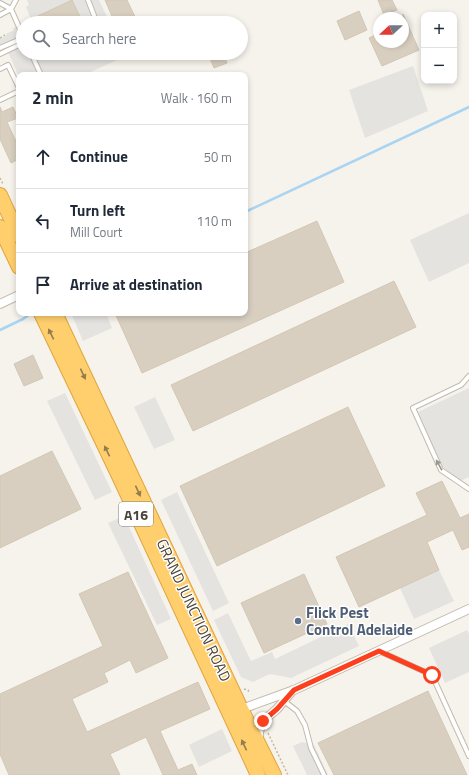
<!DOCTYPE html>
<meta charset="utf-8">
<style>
:root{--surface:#fff;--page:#f6f6f7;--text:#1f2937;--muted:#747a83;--line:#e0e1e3}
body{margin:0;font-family:"Titillium Web",sans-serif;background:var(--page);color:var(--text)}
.controls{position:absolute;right:12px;top:12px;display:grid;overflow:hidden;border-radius:8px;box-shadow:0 2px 6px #0003}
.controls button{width:36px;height:36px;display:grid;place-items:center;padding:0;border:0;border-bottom:1px solid var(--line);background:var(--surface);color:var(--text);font:20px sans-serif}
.compass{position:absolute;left:373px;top:12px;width:36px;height:36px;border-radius:50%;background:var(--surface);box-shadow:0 2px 6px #0003;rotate:248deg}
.stop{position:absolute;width:12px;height:12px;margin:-9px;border:3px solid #fc3f1d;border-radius:50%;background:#fff}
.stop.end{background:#fc3f1d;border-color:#fff;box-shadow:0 1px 4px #0008}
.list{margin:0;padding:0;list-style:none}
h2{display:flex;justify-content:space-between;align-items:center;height:52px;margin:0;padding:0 16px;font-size:17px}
h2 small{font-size:13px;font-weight:400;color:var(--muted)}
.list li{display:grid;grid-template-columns:26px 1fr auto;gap:12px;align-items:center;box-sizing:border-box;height:64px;padding:0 16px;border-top:1px solid var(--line)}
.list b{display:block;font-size:15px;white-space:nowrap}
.list p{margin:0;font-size:13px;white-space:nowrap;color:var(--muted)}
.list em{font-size:13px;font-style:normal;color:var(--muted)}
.icon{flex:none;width:22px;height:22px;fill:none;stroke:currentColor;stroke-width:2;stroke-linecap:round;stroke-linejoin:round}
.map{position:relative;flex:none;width:469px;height:775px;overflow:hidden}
.search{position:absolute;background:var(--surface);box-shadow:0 2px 6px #0003;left:16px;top:16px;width:232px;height:44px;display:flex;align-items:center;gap:10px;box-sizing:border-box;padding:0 14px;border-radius:22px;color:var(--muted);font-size:15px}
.panel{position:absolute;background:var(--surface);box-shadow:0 2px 6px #0003;left:16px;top:72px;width:232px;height:244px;border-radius:8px}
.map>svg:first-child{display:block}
.parking{fill:#e5e3e0}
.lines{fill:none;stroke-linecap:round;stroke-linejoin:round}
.stream{stroke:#a9d4f2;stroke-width:2.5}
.building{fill:#d8cfc1;stroke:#d3c7b4}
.lane-casing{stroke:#c2bbae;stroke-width:6}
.street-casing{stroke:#c2bbae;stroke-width:10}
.highway-casing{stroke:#e0a43c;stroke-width:16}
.path{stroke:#c4b79f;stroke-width:1.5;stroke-dasharray:2 2;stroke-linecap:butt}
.lane{stroke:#fff;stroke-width:4}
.street{stroke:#fff;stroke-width:8}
.highway{stroke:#ffcf6e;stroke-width:14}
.oneway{fill:#937c4e}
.oneway2{fill:#9c9892}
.route{stroke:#fc3f1d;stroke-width:5}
.service-dot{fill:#5c6f8a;stroke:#fff;stroke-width:1.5}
.labels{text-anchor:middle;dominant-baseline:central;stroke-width:3;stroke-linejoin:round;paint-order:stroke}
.shield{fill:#fff;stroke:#817c74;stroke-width:1}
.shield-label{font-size:14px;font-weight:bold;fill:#4b4439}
.street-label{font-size:15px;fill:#4b4439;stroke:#fff}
.service-label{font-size:15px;font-weight:bold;fill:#4e5e75;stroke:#fff;text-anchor:start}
</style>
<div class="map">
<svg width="469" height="775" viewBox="0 0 469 775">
<rect width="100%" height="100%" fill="#f6f3ec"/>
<path class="parking" d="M27 0H99L110 23H83L31 19 26 7 29 5Z
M23 23V53H124L126 56 84 75H19V77L8 52 0 56V39L6 36V34L14 30 13 28Z
M413 66 428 111 365 138 349 90Z
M469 213V263L429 282 410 240Z
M71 313H106L112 328 83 341Z
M469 388V477L460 481 443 467 418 412Z
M65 393 112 492 95 500 47 401Z
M155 397 175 440 154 449 134 407Z
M177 492 229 603 213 611 161 500Z
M124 516 171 619 157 625 108 523Z
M439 570 454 601 414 619 400 588Z
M228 613 251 661 272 652 275 659 348 624 359 646 291 678 270 674 253 682 241 677 214 620Z
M467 630 469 634V672L445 683 429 648Z
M222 729 232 751 199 767 189 745Z
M302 742 314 745 328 775H307L293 746Z"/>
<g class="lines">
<path class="stream" d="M245 212 469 107
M0 330 23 319 30 314"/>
</g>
<path class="building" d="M72 0 83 23H23Z
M105 0H127L138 23H115Z
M378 0H392L397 10 384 15Z
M359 11 367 30 345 40 337 21Z
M403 14 419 50 382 66 369 38 379 33V42H403Z
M208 53H223L227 63 214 68Z
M0 107 2 112 13 107 18 118 7 122 19 148V159L11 163 0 139Z
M317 221 344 282 142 373 115 313H245V253Z
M394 281 416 327 193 431 171 385Z
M33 355 43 378 24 386 14 364Z
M348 407 385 486 217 566 180 486Z
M52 451 81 509 0 548V476Z
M442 481 460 518 469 514V547L462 550 453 530 427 542 439 570 359 607 336 557 427 515 416 493Z
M128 572 168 658 136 673 130 660 104 673 108 682 72 699 87 732 198 682 210 709 160 731 178 770 192 764 197 775H163L146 737 110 754 120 775H9L0 754V694L103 646 79 594Z
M304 574 327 624 264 653 241 603Z
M428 691 467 775H334L318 743Z"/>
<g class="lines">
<g class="lane-casing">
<path id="lane" d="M88 0 97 23
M0 3 11 9 23 36
M0 15 11 9 16 0
M0 48 23 38
M31 53 41 75
M0 54 23 43
M102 54 103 53
M0 69 8 65 19 88
M0 100 19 91
M469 376 461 385 413 408 441 470 469 489
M379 651 432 675 469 756
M284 701 297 711 305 725 311 748 324 775"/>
</g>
<g class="street-casing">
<path id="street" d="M0 304 19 295
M239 710 294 690 469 609
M258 740 260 727 263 721 277 709 293 690"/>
</g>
<g class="highway-casing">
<path id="highway" d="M0 195 19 236
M0 227 19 267
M41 313 119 476 258 775
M55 313 241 709 274 775"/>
</g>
<path class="path" d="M0 38 5 35
M0 178 3 184
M244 689 248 690 249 692
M268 733 288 775"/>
<use href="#lane" class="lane"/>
<use href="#street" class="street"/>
<use href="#highway" class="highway"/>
</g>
<defs><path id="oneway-solid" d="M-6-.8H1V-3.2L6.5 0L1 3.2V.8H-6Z"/></defs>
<g class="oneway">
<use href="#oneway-solid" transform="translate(51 334) rotate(-116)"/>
<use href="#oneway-solid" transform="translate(83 374) rotate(65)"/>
<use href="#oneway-solid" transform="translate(107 451) rotate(-116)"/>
<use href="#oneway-solid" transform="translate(138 491) rotate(65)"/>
<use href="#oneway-solid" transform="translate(244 745) rotate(-115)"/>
</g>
<use class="oneway2" href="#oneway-solid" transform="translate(439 465) rotate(-119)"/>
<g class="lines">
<path class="route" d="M263 721 277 709 294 690 379 651 432 675"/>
</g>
<circle class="service-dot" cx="298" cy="621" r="4"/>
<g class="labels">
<rect class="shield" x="119" y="502" width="34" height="24" rx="3"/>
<g class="shield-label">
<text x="136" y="514">A16</text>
</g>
<g class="street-label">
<text transform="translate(194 610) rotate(65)">GRAND JUNCTION ROAD</text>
</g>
<g class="service-label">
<text x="306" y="612">Flick Pest<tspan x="306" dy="17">Control Adelaide</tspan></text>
</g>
</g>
</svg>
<div class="controls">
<button>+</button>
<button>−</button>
</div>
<svg class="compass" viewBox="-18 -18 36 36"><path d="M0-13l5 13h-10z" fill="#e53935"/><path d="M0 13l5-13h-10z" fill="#747a83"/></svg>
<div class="stop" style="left:432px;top:675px"></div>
<div class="stop end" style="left:263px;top:721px"></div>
<div class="search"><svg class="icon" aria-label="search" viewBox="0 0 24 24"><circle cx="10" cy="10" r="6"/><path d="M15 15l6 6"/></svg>Search here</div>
<section class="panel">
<h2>2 min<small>Walk · 160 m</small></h2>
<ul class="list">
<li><svg class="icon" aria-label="ahead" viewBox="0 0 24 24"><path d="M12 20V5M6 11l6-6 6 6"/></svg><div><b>Continue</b></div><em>50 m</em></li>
<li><svg class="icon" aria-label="left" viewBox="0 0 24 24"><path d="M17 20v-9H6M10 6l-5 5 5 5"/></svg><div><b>Turn left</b><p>Mill Court</p></div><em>110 m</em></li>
<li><svg class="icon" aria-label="arrive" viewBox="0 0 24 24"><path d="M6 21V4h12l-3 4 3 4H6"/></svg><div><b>Arrive at destination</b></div></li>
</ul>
</section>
</div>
